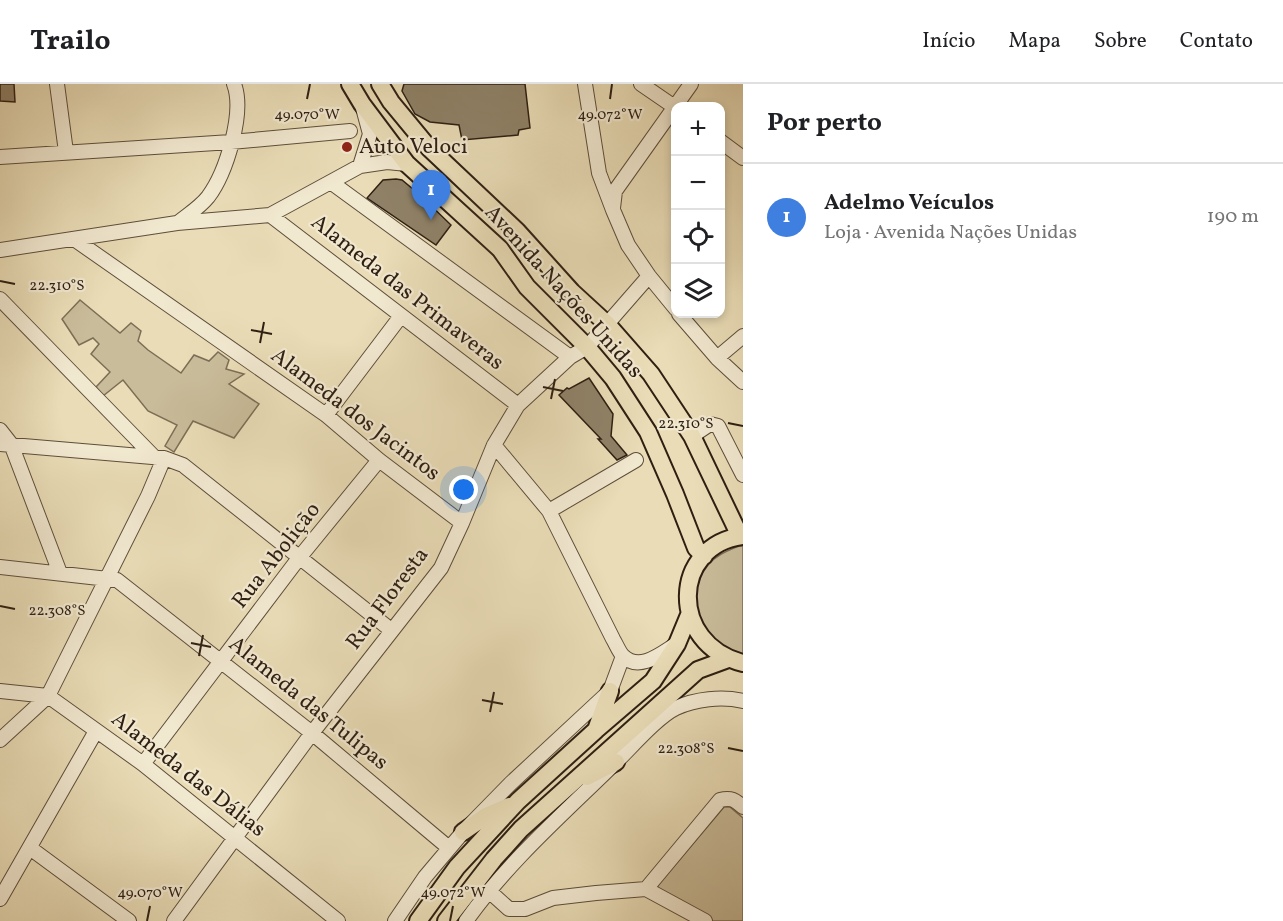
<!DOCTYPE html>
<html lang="pt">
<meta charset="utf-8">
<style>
:root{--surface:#fff;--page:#f6f6f6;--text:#202124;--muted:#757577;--line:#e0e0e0;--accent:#7c3aed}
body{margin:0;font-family:Vollkorn,serif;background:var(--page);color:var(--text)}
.controls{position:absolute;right:18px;top:18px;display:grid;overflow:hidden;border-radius:12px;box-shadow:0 3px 9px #0003}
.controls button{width:54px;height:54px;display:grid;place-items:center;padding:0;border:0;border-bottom:2px solid var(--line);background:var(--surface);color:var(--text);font:30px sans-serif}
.you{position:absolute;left:464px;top:406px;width:21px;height:21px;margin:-15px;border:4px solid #fff;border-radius:50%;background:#1a73e8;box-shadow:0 0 0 9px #1a73e833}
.badge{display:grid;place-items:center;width:39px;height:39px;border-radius:50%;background:var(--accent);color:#fff;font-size:20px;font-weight:700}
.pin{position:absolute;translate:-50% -50px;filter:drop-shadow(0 2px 3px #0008)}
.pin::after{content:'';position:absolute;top:32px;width:21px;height:18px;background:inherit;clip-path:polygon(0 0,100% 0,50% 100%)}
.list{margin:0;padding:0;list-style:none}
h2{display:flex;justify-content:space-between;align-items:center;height:78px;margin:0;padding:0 24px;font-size:26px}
h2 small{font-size:20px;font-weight:400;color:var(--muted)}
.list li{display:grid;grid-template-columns:39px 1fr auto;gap:18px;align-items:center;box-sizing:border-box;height:108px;padding:0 24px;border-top:2px solid var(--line)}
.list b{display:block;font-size:22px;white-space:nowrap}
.list p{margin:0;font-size:20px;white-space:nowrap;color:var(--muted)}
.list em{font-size:20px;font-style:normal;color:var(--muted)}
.icon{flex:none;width:33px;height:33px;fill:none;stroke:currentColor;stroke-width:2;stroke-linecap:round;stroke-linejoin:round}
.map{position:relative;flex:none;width:743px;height:837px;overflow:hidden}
header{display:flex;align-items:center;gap:36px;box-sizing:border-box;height:84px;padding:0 30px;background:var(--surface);border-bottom:2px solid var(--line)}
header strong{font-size:28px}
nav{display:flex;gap:33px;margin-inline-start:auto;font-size:21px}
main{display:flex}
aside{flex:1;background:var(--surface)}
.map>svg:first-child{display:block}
.green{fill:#c9bc9a;stroke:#7c6e56;stroke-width:1.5}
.building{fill:#8f8167;stroke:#2e1f12;stroke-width:1.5}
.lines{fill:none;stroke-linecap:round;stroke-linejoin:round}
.minor-casing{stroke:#5d4e3b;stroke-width:16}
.major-casing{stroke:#2e1f12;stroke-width:20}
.minor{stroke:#f1e8d0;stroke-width:14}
.major{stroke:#e9dcb6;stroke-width:16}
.ticks{fill:none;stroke:#2e1f12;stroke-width:2}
.poi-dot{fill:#8f2418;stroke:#f1e8d0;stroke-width:2}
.labels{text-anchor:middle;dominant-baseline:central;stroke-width:4.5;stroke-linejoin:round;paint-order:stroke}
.poi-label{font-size:22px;fill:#2e1f12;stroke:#f1e8d0;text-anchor:start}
.street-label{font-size:22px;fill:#2e1f12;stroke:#f1e8d0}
.ticks-label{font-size:15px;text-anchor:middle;fill:#2e1f12;stroke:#f1e8d0;stroke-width:4.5;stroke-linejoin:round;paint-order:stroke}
</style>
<header>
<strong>Trailo</strong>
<nav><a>Início</a><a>Mapa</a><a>Sobre</a><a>Contato</a></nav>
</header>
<main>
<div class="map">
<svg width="743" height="837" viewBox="0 0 743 837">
<rect width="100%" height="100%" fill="#e9dcb6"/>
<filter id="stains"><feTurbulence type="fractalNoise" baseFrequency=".00333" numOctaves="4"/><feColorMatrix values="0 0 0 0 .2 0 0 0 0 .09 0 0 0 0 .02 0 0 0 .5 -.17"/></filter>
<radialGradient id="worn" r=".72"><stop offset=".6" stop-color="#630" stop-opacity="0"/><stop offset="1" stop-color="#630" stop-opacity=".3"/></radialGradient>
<path class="green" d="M80 216 120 249 131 239 141 247 138 257 148 266 181 289 194 271 209 277 218 268 229 276 226 285 244 290 229 300 259 320 234 354 193 337 174 368 165 362 177 341 148 327 123 296 103 312 96 303 110 288 91 270 99 260 93 254 79 261 62 235Z
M739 462H743V571C733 570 727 564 719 559 715 556 710 554 707 551 690 533 693 499 708 481 716 471 727 467 739 462Z
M724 723H730L743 734V837H709L658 804V801Z"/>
<path class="building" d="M0 0H14L15 18 0 17Z
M404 0H525L530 44 519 46 518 51 462 56 459 41 430 38 415 30 402 7Z
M396 95 402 96 420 111 451 141 436 161 367 114 383 96Z
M589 294 613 330 611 352 627 371 617 376 598 355H601L559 311 567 304 569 305Z"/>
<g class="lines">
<g class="minor-casing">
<path id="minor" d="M57 0 66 68
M585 0 599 89 613 126 628 161 649 192 676 225
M641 0 676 24
M720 57 743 74
M0 73 231 58 350 47
M360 82 370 50 363 24
M332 99 570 273
M613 124 615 107 691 0
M270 131 518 321
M179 138C189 130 200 123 208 113 226 89 245 29 234 0
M74 155 326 331 379 376 462 439
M0 166 177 139 270 131 360 82 387 78 407 80
M0 215 154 373
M679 230 717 274 743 298
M717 274 743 252
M326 331 401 232
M0 346 11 360 60 489
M692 352 710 340 718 342 743 391
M0 360 164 374 183 381 391 546
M494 361 549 427 613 555C616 560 619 568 623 572 639 588 661 570 675 561
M549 427 636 376
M0 483 117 496 312 649 449 764
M0 607 48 612 143 680 338 837
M0 656 48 612 148 412 164 374
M143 680 299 474 379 376
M30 764 129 837
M646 805 720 716C731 713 735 716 743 723
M489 807 509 825H525L553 814 596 809 646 805 705 837
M0 815 96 647
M174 837 312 649 441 484 462 439 494 361 518 321 570 273 587 263 649 192
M395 837 425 793 463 748 511 699 610 607 623 572
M466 837C508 778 563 730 614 680 630 665 657 633 676 624 695 615 722 612 743 617"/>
</g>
<g class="major-casing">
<path id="major" d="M350 0 362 20 407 80 500 165 527 203 587 263 613 294 648 348 675 410 696 464 704 472
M380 0 391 18 429 64 517 147 572 208 608 241 651 290 692 352 737 446 743 448
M743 452C671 461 668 560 743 579
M596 646 610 607
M587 693 616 678
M463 748 486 732 509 722
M418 837 457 783 518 717 596 646 653 597 677 560 689 531
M446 837 494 775 521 745 698 586 728 575"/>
</g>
<use href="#minor" class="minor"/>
<use href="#major" class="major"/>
</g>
<path class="ticks" d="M307 15 310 0M610 15 612 0M0 197 15 200M251 246 272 250M260 259 264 238M543 303 563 307M551 315 555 295M728 339 743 342M0 522 15 525M191 559 211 563M199 572 203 551M482 616 503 620M490 628 494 608M728 664 743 667M147 837 150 822M450 837 453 822"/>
<circle class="poi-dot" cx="347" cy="63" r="6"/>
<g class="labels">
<g class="poi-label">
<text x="359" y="63">Auto Veloci</text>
</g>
<g class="street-label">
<text transform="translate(563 208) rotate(48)">Avenida Nações Unidas</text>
<text transform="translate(407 209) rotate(38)">Alameda das Primaveras</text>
<text transform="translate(355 331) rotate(37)">Alameda dos Jacintos</text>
<text transform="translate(277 472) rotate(-52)">Rua Abolição</text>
<text transform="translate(388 515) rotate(-53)">Rua Floresta</text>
<text transform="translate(308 620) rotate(39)">Alameda das Tulipas</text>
<text transform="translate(188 691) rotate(38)">Alameda das Dálias</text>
</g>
</g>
<g class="ticks-label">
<text x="307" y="35">49.070°W</text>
<text x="610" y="35">49.072°W</text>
<text x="57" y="206">22.310°S</text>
<text x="686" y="344">22.310°S</text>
<text x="57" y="531">22.308°S</text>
<text x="686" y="669">22.308°S</text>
<text x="150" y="813">49.070°W</text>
<text x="453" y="813">49.072°W</text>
</g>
<rect width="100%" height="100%" filter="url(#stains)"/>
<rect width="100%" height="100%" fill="url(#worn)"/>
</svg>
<div class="controls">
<button>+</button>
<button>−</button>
<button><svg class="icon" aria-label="locate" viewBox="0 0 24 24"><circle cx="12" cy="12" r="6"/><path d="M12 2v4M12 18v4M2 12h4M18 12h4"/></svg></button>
<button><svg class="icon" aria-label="layers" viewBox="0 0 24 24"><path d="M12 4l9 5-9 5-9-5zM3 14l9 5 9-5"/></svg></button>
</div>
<div class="you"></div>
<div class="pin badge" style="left:431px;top:136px;background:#3f7fe0">1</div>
</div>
<aside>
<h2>Por perto<small></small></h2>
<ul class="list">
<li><span class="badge" style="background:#3f7fe0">1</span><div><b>Adelmo Veículos</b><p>Loja · Avenida Nações Unidas</p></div><em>190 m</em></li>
</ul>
</aside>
</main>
